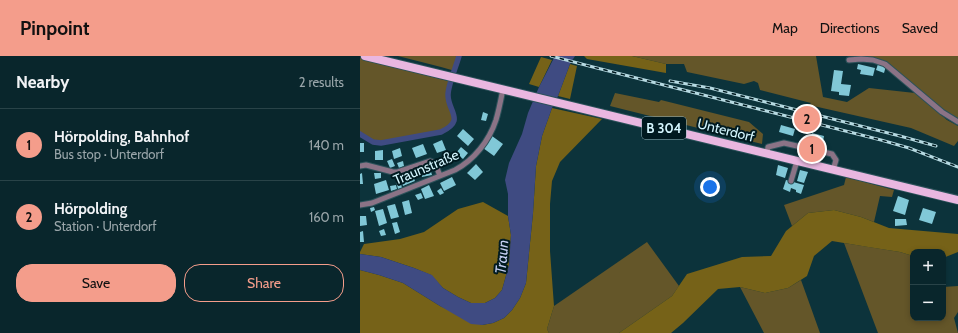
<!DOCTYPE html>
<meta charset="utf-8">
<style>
:root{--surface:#09262c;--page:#173238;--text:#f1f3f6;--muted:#99a5a9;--line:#294348;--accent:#f49d8b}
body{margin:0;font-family:Cabin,sans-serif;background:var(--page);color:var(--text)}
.controls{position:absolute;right:12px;bottom:12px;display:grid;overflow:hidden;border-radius:8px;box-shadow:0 2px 6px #0003}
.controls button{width:36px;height:36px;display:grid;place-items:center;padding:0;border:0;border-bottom:1px solid var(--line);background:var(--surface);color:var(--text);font:20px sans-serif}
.you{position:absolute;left:350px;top:131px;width:14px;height:14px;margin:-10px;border:3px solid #fff;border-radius:50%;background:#1a73e8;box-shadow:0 0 0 6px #1a73e833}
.badge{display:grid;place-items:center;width:26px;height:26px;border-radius:50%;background:var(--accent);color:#111;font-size:13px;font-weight:700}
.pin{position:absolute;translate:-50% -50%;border:2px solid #fff;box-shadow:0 1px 4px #0006}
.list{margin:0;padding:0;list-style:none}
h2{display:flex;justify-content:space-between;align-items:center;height:52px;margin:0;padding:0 16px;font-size:17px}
h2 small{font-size:13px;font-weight:400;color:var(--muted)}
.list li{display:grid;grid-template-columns:26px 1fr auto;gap:12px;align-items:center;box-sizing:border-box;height:72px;padding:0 16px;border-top:1px solid var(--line)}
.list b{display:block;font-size:15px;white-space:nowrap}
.list p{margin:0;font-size:13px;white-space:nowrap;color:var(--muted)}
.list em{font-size:13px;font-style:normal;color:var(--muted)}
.actions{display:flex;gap:8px;padding:12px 16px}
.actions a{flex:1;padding:9px 0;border:1px solid var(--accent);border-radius:16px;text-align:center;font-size:14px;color:var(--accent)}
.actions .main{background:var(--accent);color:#111}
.map{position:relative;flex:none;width:598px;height:277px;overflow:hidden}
header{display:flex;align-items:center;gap:24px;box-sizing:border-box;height:56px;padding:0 20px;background:var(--accent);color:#111}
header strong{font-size:19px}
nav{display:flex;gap:22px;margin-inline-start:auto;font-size:14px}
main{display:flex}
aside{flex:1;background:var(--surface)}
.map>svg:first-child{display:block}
.green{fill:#645629}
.forest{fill:#766218}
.water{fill:#3f4b82}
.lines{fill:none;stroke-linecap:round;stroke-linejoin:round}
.canal{stroke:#3f4b82;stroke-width:5.5}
.building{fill:#81c8d7}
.street-casing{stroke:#2c525a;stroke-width:7}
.primary-casing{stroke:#2c525a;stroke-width:10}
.street{stroke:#8b7386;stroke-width:5}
.primary{stroke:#e9b7e0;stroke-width:8}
.rail-casing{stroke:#b6d9e1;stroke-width:3}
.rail{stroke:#001a20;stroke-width:1.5;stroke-dasharray:4.5;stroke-linecap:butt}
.labels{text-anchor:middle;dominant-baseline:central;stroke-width:4;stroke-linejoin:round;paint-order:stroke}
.shield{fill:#001a20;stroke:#95b5bc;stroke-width:1}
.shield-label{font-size:13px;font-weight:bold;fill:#d5f7ff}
.street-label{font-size:14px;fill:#d5f7ff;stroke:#001a20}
.water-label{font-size:15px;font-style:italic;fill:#c7d1f4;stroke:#001a20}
</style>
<header>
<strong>Pinpoint</strong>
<nav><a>Map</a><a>Directions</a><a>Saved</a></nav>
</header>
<main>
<aside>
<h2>Nearby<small>2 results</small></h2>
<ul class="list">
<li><span class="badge">1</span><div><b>Hörpolding, Bahnhof</b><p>Bus stop · Unterdorf</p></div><em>140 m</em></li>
<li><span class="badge">2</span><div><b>Hörpolding</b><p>Station · Unterdorf</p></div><em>160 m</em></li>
</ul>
<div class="actions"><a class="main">Save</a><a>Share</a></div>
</aside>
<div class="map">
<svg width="598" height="277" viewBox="0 0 598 277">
<rect width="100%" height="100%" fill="#0c333b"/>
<path class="green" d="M38 0H100L95 15 81 11Z
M272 0H456L463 41 487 46 509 32 555 37 587 64 598 70V85L594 90 551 72 449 49 451 47 400 34 398 27 394 25 384 28 327 16 324 8H306Z
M495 0H598V64L589 60 522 4Z
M0 2 92 26 89 44 95 57 96 64 88 75 19 89 0 78Z
M255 37 299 46 301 44 389 66 403 78 402 88 250 50Z
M486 121 534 134 532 141 520 140 514 166 501 161 474 154 448 157 432 170 424 149 484 129Z
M287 186 319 230 312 240 259 277H189L187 273 194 250Z
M484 187 540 196 553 200V262H583V231L598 230V256L594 262 598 277H518Z
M441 224 460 277H404L380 231 405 237 428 232Z"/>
<path class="forest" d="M224 0H272L306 8V17L227 3Z
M181 1 192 4 179 31 169 28Z
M210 8 217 10 210 43 198 40Z
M192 52 242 63 200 106 192 125 190 148V195L194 250 187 273 189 277H0V214L19 219 43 227 80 250 122 269 133 267 144 262 152 254 160 242 166 227 173 157 176 110 182 80Z
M123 146 148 160 151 179 149 209 142 234 135 242 125 247H111L98 241 83 232 71 219 54 212 21 201 0 198V196L4 188 40 183 64 176 98 153Z
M474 154 501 161 529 172 598 178V196L583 202V196H553V200L540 196 508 191 472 185 454 200 447 220 428 232 405 237 380 231 358 233 323 267 311 277H259L312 240 327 218 382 201 411 200 426 175 448 157Z"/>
<path class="water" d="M195 0H215L210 8 198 40 192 52 182 80 176 110 173 157 166 227 160 242 152 254 144 262 133 267 122 269 111 268 80 250 43 227 19 219 0 214V198L21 201 54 212 72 219 83 232 98 241 111 247H125L135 242 142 234 149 209 151 179 148 160V138L145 124 149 107 162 78 168 57 179 31Z"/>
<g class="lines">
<path class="canal" d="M0 78 13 86 21 87 81 76C106 64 88 56 88 39 88 29 96 11 99 0"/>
</g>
<path class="building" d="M498 8 515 12 513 20 500 18 501 14 497 13Z
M518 8 526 10 524 17 516 14Z
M474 14 483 15 481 28 491 29 489 40 479 39V36L471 35Z
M123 56 128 58 126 65 121 64Z
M421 69 435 73 433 80 419 76Z
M103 73 114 83 108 90 97 80Z
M452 77 464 80 463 86 450 83Z
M132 80 143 88 134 100 123 92Z
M82 84 86 94 77 97 73 88Z
M0 87H4V96H0Z
M63 88 67 98 56 102 52 92Z
M101 91 108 97 103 103 96 97Z
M40 92 42 100 34 103 32 95Z
M23 94V104H15V95Z
M32 103 35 110 30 112 27 105Z
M43 105 44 110 39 112 37 107Z
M116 108 123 116 115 124 107 117Z
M418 109 428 112 425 122 416 119Z
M70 112 72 119 62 121 60 114Z
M60 113 61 118 57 119 55 115Z
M440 114 448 116 444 127 437 125Z
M2 117 3 128H0V118Z
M14 117H21V122L15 123Z
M52 117 55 125 43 130 40 121Z
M92 121 96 129 84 135 80 127Z
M26 124 29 134 16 138 14 128Z
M40 124 42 132 38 133 36 125Z
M426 124 444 129 441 138 436 136V134L431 132 430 136 423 133Z
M36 129 37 133 31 135 30 130Z
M69 129 74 140 65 143 61 133Z
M81 132 84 137 80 139 77 135Z
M61 137 63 142 58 144 55 139Z
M538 140 549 144 545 159 533 155Z
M49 144 52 157 45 159 42 146Z
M35 148 39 161 31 163 27 150Z
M14 151 15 154 11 156 10 152Z
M563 152 576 156 572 168 559 164Z
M23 153 27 167 19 170 15 155Z
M0 160H6L7 169 0 170Z
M535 163H546L547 169 535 170Z
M37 166 40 176 35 178 32 167Z
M24 173 26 179 21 180 19 175Z
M3 175 4 186H0V176Z"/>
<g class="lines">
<g class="street-casing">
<path id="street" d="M489 4 501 3 513 4 525 8 582 56 598 66
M407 97 408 91 424 87 472 98 476 104 473 114
M0 110 6 109 33 116H37L70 105 75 107 80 120
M431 125 437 105
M0 149 12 147 95 114C114 104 129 85 136 64 139 54 141 43 143 33"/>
</g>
<g class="primary-casing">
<path id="primary" d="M5 0 598 144"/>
</g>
<use href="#street" class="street"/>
<use href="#primary" class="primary"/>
<g class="rail-casing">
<path id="rail" d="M191 0 233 11 521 84 549 92 598 111
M310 25 350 32 540 80 576 90"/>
</g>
<use href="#rail" class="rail"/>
</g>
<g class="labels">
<rect class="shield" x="282" y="61" width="44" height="22" rx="3"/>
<g class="shield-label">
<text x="304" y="72">B 304</text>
</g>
<g class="street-label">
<text transform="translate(366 74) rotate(14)">Unterdorf</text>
<text transform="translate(66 111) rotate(-23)">Traunstraße</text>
</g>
<g class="water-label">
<text transform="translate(142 201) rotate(-85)">Traun</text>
</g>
</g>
</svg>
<div class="controls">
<button>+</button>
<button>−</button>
</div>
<div class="you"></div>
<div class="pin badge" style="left:452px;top:93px">1</div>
<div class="pin badge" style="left:447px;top:63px">2</div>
</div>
</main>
